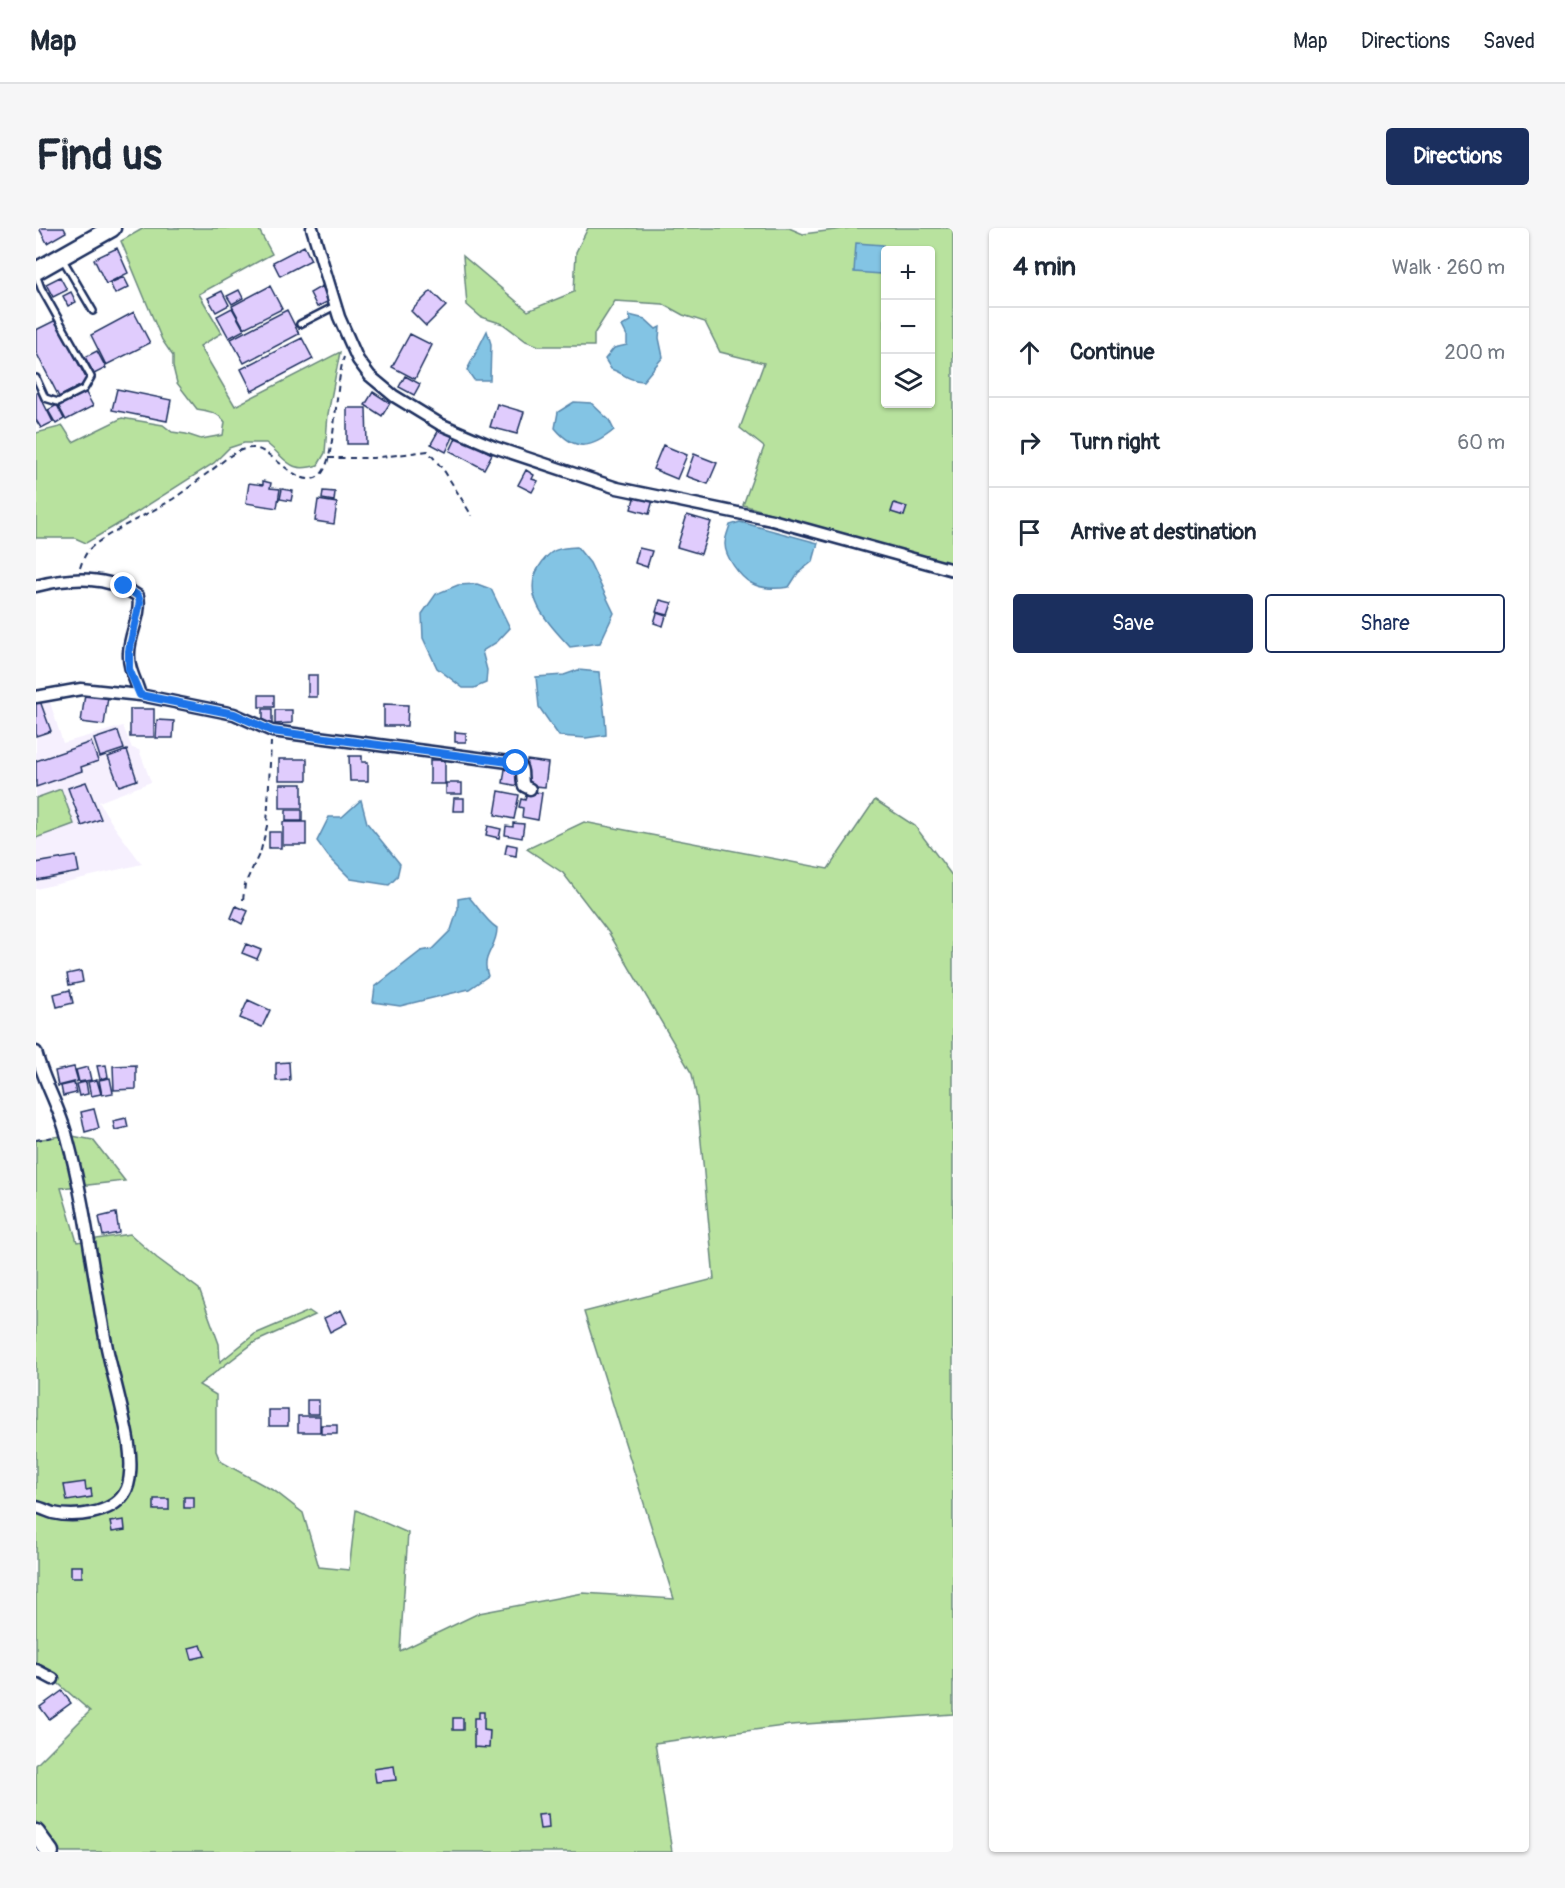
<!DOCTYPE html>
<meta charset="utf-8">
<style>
:root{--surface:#fff;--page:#f6f6f7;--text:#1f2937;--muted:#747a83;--line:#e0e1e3;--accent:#1b2f5e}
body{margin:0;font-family:Pangolin,sans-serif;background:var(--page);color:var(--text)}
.controls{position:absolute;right:18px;top:18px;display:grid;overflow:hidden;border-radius:6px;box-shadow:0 2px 4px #0004}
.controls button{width:54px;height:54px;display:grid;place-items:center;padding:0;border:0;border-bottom:2px solid var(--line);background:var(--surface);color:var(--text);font:30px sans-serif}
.stop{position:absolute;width:18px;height:18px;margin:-14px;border:4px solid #1a73e8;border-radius:50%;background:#fff}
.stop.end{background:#1a73e8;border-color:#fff;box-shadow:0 2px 6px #0008}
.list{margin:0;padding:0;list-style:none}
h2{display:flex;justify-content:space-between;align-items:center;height:78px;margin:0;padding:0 24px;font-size:26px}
h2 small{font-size:20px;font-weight:400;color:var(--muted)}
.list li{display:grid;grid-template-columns:39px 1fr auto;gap:18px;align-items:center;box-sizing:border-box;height:90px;padding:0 24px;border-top:2px solid var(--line)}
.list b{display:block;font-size:22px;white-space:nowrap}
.list em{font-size:20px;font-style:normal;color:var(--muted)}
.actions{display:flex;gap:12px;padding:18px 24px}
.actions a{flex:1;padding:14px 0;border:2px solid var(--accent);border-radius:6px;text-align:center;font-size:21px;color:var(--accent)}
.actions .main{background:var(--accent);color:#fff}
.icon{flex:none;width:33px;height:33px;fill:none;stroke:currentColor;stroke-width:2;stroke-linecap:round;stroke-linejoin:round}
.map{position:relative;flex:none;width:917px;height:1624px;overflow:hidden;border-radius:6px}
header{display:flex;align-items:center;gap:36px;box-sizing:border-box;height:84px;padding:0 30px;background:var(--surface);border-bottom:2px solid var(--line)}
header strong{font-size:28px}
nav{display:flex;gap:33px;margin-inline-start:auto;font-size:21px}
.intro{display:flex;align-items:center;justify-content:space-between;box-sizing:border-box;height:144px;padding:0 36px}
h1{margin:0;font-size:42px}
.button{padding:15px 27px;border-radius:6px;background:var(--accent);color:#fff;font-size:21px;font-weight:700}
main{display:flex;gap:36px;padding:0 36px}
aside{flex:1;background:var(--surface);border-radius:6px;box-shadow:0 2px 4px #0004}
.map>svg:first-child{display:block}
.built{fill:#f6f0fe}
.green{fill:#b8e29e;stroke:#6a887e;stroke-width:1.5;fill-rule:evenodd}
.water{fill:#83c4e4;stroke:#5988ae;stroke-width:1.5}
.building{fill:#e0ccfd;stroke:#1b2f5e;stroke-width:1.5}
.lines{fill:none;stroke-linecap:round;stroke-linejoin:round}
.lane-casing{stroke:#1b2f5e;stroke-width:10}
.street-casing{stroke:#1b2f5e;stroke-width:15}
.secondary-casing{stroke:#1b2f5e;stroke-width:21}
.path{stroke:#1b2f5e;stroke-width:2;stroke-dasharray:6 4.5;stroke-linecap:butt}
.lane{stroke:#fff;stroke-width:5}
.street{stroke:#fff;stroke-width:10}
.secondary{stroke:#fff;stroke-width:16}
.route{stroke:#1a73e8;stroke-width:8}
</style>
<header>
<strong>Map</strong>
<nav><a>Map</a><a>Directions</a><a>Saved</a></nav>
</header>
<div class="intro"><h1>Find us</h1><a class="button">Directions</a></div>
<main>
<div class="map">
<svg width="917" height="1624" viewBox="0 0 917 1624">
<rect width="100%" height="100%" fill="#fff"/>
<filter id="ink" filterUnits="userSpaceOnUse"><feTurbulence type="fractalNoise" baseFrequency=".0167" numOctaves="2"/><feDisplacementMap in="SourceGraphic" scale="12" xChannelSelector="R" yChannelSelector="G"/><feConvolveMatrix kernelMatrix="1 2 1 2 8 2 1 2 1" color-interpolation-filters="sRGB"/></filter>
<g filter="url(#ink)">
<path class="built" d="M12 468 27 515 87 498 96 520 103 522 115 554 63 574 77 597 106 636 0 661V471Z"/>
<path class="green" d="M108 0H222L236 26 163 66 186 105 164 118 199 178 304 124 292 186 289 225 282 237C253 246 252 232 230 215H208L193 220 178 235 79 298 50 315 39 310H0V205L27 198 37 214 86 190 127 197 136 204 150 206 165 211 187 207 189 194C182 184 172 183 161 181L141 155 137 139V128L126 112 85 13Z
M552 0H753L767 6 815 0H917V338L897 334 707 277 728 219 704 200 728 135 684 124 669 94 647 87 627 76 579 73 558 106V118H503L490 113 467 96 445 89 431 77 427 28 492 83 538 64 540 24ZM849 22H894V176H849Z
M25 561 38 596 0 610V570Z
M839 572 879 598 917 649V1486L755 1497 619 1515 636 1624H12L0 1608V1537L54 1483 17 1451 0 1444V912L31 907 57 912 89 953 25 960 41 1014 94 1006 121 1030 163 1061 183 1116 184 1134 219 1106 273 1083 279 1087 219 1114 163 1157 180 1167V1223L184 1233 240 1264 267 1285 283 1339 313 1342 320 1282 372 1305 364 1423 443 1385 547 1365 638 1371 548 1084 678 1051 661 871 656 846 573 705 527 645 491 621 548 594 792 641Z"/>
<path class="water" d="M820 15 847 17 845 46 818 44Z
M593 87 609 91 620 101 624 99 623 110 627 129 607 153C590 152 590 146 575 141L569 131 578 120 591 117V108L586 98 595 93Z
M451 103 455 116 454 152H438L431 142Z
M538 174 555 175 573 192 578 202C555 221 539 224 519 200L522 184Z
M704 294 782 315 777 333 762 345 753 359C741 361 726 361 715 355 704 349 689 329 689 316 689 310 692 303 694 297Z
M541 319 554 335 578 385 564 415 534 419C515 398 484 369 503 339 514 321 521 320 541 319Z
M441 356 455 361 474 400 461 414 446 423 451 442 450 455 438 460H427L401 440 387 410 386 386 400 366 422 357Z
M542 442 563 444C565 466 570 485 570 507L550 510 523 508 503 479 500 449 528 447Z
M325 572 331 595 364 636 361 649 353 657 315 651 292 628 281 613 293 589H306Z
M433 669C442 679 450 693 461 700 461 721 444 727 452 748L433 761 364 778 337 774 339 759 385 723 396 721 415 702 422 681V671Z"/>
<path class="building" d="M3 0H28L30 4 11 15Z
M268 18 275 32 244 48 237 34Z
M81 20 92 45 70 56 58 31Z
M24 49 31 62 17 69 10 56Z
M88 49 93 59 79 66 74 55Z
M234 58 246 81 208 100 196 78Z
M286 58 293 73 281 79 274 65Z
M203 62 207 70 196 76 191 68Z
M186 63 193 77 180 84 172 70Z
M395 63 410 78 390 98 375 83Z
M35 64 40 74 32 78 27 68Z
M196 80 208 102 193 110 181 88Z
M251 82 263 106 208 135 195 111Z
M98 84 114 115 70 137 55 107Z
M20 92 52 154 23 169 0 124V102Z
M374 106 396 117 379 151 356 139Z
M266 110 277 131 216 163 205 141Z
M61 123 70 140 58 146 49 129Z
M369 148 384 156 378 167 363 159Z
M81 161 135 172 131 193 76 182Z
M49 163 57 178 30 192 22 177Z
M2 164 17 194 5 200 0 192V165Z
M337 164 354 175 346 188 329 177Z
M461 176 488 184 481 206 454 199Z
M21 177 28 191 20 196 12 182Z
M311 180H330L331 216H311Z
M404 200 418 207 410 224 395 216Z
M421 208 456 226 448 241 414 223Z
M627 217 651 227 641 251 617 241Z
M658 226 681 235 672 256 650 248Z
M490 242 498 247 496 251 502 253 496 264 482 257Z
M227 253 235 255 234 260 244 261 241 280 210 275 213 255 227 257Z
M246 261 257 263 255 273 244 271Z
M287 263 299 264 298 273 286 271Z
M599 267 617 272 613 286 595 281Z
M282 272 301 275 298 296 279 293Z
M858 275 871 279 868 288 855 284Z
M651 287 675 294 665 326 641 319Z
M603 320 616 323 611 339 599 335Z
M624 372 636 375 632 387 620 384Z
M621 385 630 388 627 398 618 395Z
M272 447H281V469H272Z
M49 466 72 469 68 497 45 494Z
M223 467H238V479H223Z
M4 473 15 503 0 508V474Z
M348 476 372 477 371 498H348Z
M94 481H118V509H94Z
M227 481H236V496H227Z
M239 482H256V495L239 496Z
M121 492 138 493 137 510H120Z
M82 503 88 521 64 529 58 511Z
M419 504 430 505V514H419Z
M55 514 62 533 45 539 46 543 0 559V533Z
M91 522 101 552 83 558 72 529Z
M313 528H326V534H332V553H314Z
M243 531H271V552H243Z
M394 532H409V556H394Z
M491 532 512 535 509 559 488 557Z
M469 541 484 543 482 558 467 555Z
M50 554 65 591 46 598 32 560Z
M410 555H426V566H410Z
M244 556H266V580H244Z
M463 563 483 567 478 591 459 587Z
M491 563 506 565 502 592 486 589 487 580 483 579 485 571 489 572Z
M418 570H428V583H417Z
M250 582H266V593H250Z
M247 594H270V617H247Z
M477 595 488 596 486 610 469 607 470 598 477 599Z
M452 598 465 601 463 610 450 607Z
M233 604H245V620H233Z
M471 616 481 618 480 628 469 626Z
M40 628 43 644 0 652V635Z
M200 678 212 683 206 696 195 690Z
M210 716 225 722 221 731 206 725Z
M45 743 47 754 33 757 31 746Z
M34 762 37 775 21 779 18 766Z
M212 772 234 782 226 799 204 790Z
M253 834 254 852 240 853V835Z
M70 837 72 849 64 851 61 838Z
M100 837V861L78 862 77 838Z
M38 839 42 853 22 858 19 843Z
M52 839 55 852 43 854 40 842Z
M74 850 77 865 66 867 63 852Z
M61 852 65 866 55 868 52 854Z
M50 854 52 866 43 868 40 856Z
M38 855 40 865 27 868 25 858Z
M58 881 63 900 49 904 45 884Z
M90 890 92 899 79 902 77 893Z
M80 985 83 1005 67 1008 63 989Z
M305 1082 311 1095 294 1104 288 1090Z
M271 1172H283V1186H271Z
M233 1182H252V1198H233Z
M262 1188H284V1204H262Z
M285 1197H301V1206H285Z
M49 1254 50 1262 55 1261 56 1269 31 1273 28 1257Z
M148 1269H158V1280H148Z
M118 1271H133V1282H118Z
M88 1292 89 1302 76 1304 74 1294Z
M35 1338H46V1349H35Z
M165 1417 169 1428 156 1431 153 1420Z
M26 1463 35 1475 13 1491 4 1479Z
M443 1484H448V1502L454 1503 453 1520 438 1519V1490H443Z
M417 1490H427V1502H417Z
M358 1538 360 1552 340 1554 338 1541Z
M512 1586 513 1600 504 1601 502 1587Z"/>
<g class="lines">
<g class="lane-casing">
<path id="lane" d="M26 30 57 83
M0 46 5 60 55 149 48 161 22 174 9 170 0 150
M264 96 299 78"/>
</g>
<g class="street-casing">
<path id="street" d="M276 0 303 89 322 132 334 148 358 168 404 196 458 219 581 260 736 292 917 342
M0 358C35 349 71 347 102 368 106 387 93 406 93 425 92 441 100 452 104 467
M0 469 45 461 104 467 198 486 236 503 480 535C490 541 484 549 488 558L494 561
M0 824C7 853 24 880 31 909 50 978 57 1050 71 1120 78 1152 88 1184 93 1217 95 1231 96 1255 88 1266 75 1286 39 1290 17 1285 11 1283 6 1280 0 1279
M0 1442 17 1451"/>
</g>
<g class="secondary-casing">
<path id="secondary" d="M0 43 76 0
M0 1605 14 1624"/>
</g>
<path class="path" d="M292 230H337L392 223 409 244 436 288
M44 340C47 331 50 323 58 317 82 299 111 287 137 271 149 263 161 253 173 244 186 235 199 220 216 220 236 219 266 268 286 245 300 228 299 155 308 129
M207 672 209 656 225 622 231 598 235 514
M0 912 18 909"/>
<use href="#lane" class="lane"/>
<use href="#street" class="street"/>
<use href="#secondary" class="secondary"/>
</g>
</g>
<g class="lines" filter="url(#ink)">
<path class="route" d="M88 358 102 368 104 374 93 423V441L104 467 198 486 236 503 480 535"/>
</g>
</svg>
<div class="controls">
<button>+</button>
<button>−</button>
<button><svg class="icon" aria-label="layers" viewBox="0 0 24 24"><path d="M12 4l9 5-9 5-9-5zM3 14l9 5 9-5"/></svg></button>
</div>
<div class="stop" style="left:480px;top:535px"></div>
<div class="stop end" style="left:88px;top:358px"></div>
</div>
<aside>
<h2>4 min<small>Walk · 260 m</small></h2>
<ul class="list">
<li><svg class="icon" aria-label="ahead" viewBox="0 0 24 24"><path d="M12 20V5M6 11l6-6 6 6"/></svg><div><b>Continue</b></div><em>200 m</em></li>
<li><svg class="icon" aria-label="right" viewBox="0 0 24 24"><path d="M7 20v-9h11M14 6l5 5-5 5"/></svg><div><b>Turn right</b></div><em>60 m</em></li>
<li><svg class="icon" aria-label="arrive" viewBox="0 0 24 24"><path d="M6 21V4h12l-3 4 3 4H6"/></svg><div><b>Arrive at destination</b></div></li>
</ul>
<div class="actions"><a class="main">Save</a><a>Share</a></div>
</aside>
</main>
